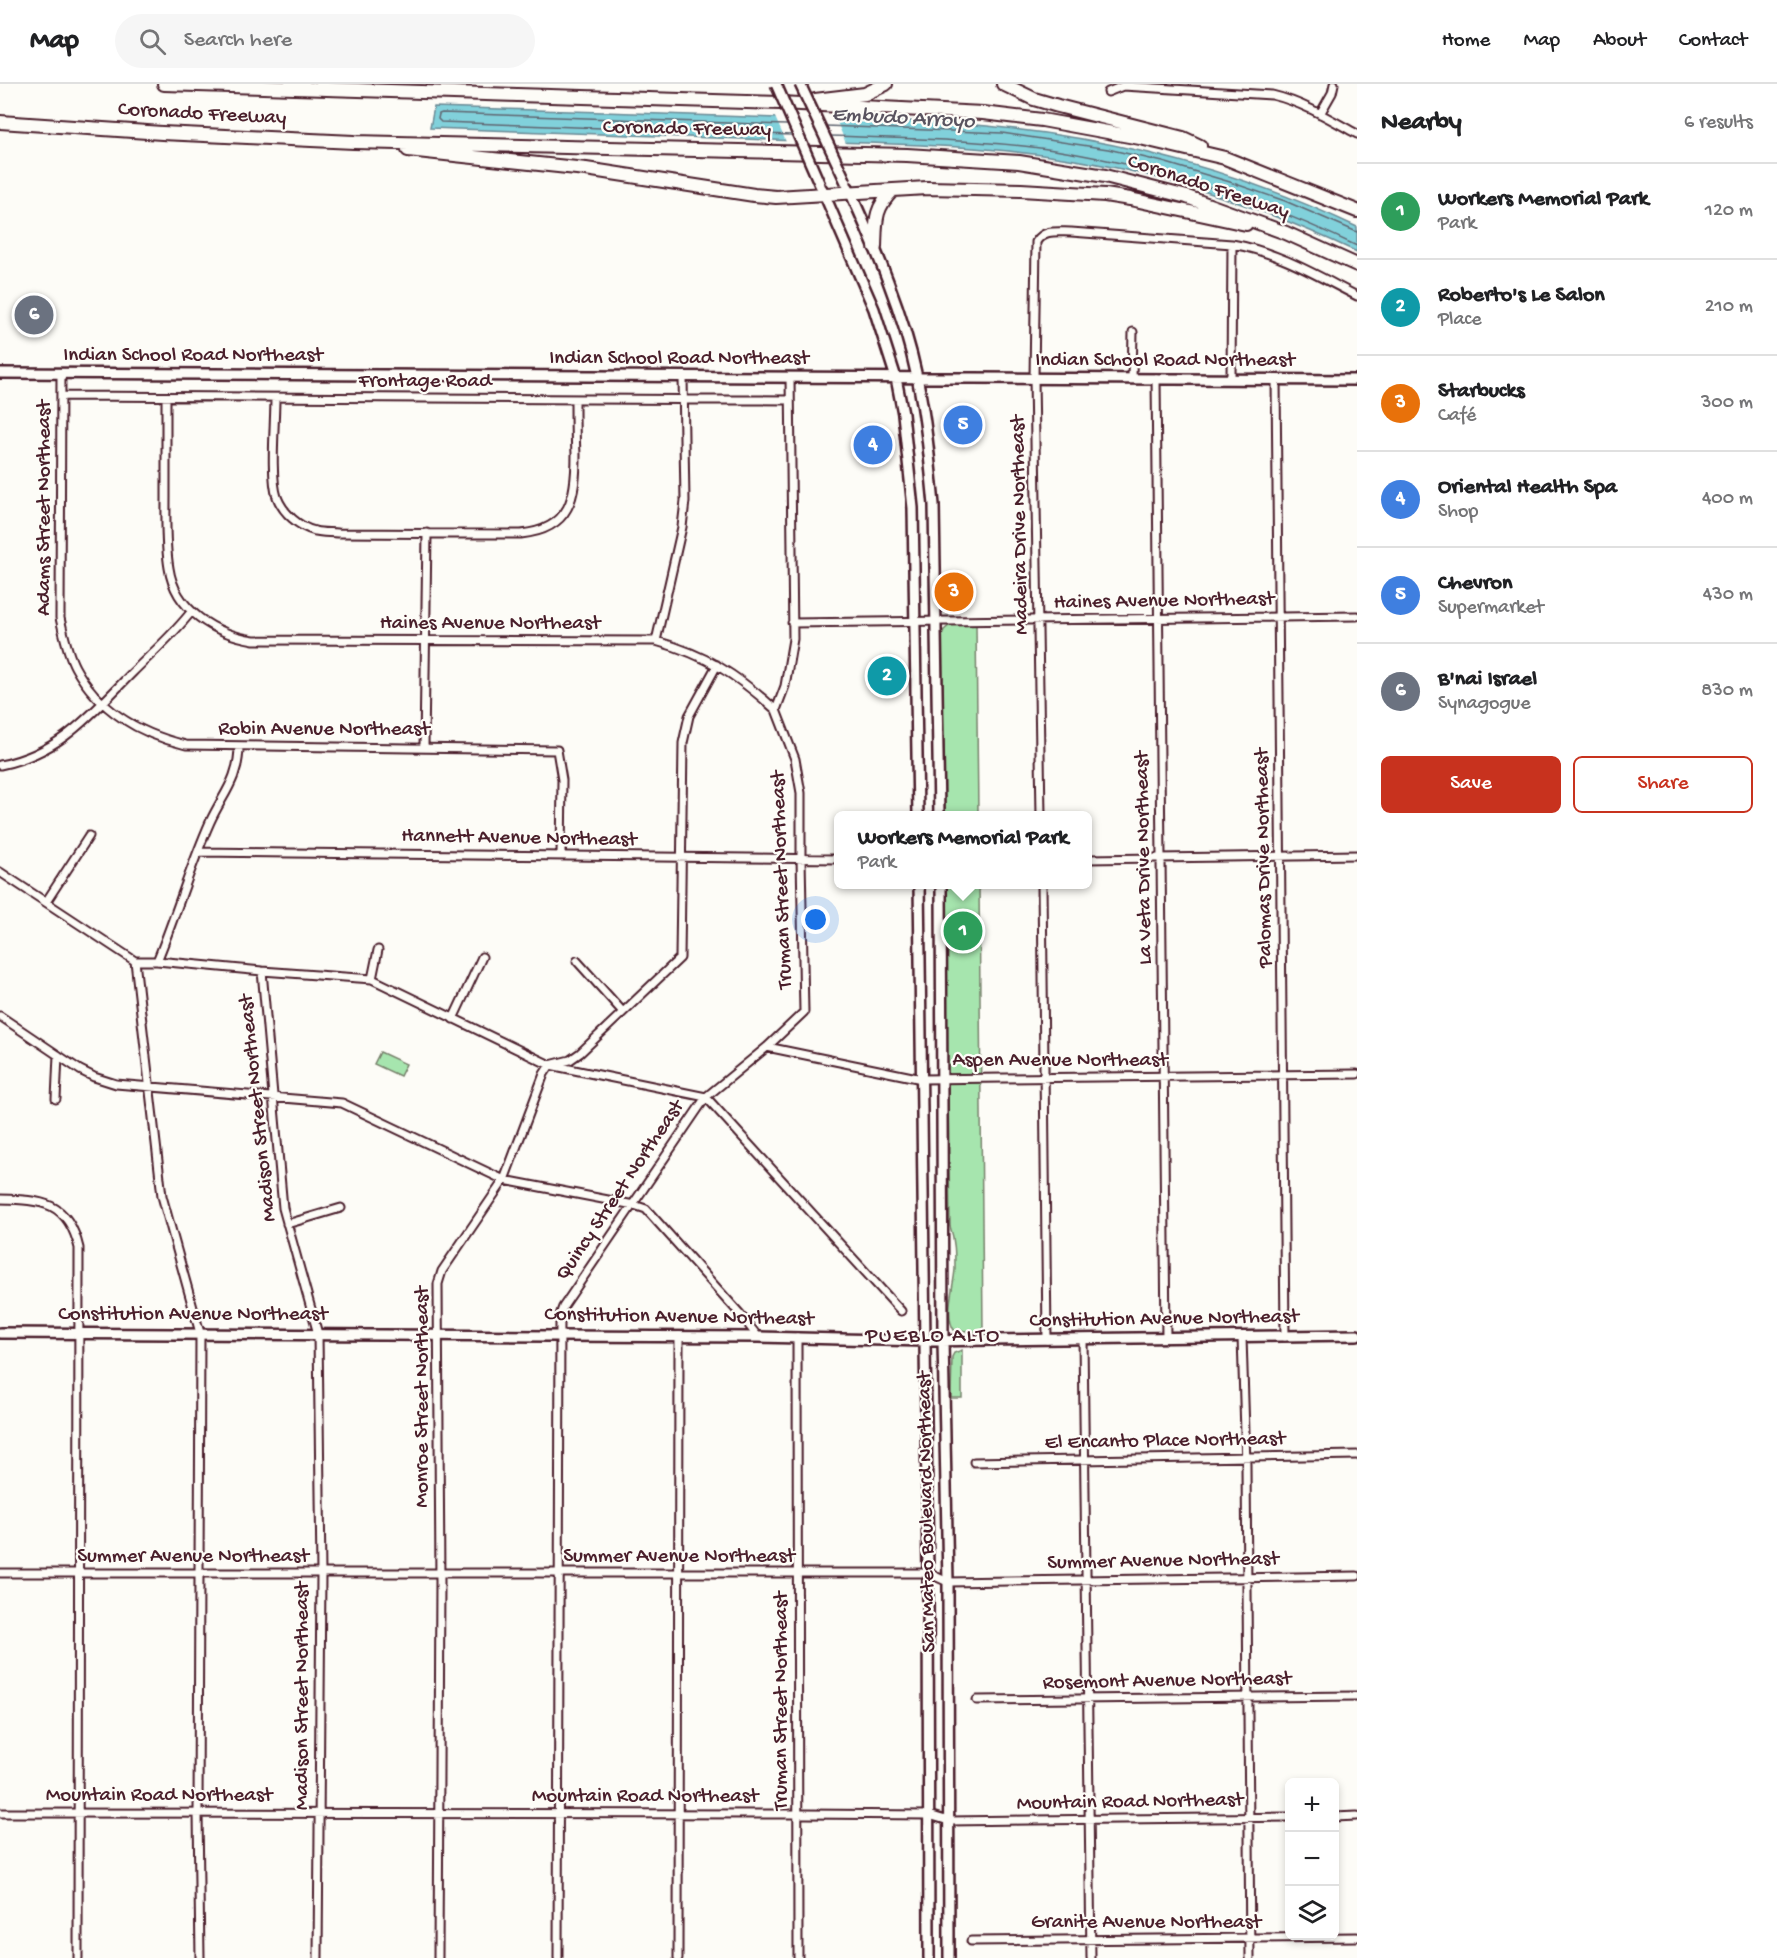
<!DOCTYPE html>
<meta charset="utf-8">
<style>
:root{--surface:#fff;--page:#f6f6f6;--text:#202124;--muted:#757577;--line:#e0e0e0;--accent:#c8321e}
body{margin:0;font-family:"Gochi Hand",sans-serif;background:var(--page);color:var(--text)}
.controls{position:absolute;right:18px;bottom:18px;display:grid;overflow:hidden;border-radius:9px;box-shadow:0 3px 9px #0003}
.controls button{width:54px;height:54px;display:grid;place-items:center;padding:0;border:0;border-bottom:2px solid var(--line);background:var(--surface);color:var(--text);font:30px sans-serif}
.you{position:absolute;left:816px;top:836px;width:21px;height:21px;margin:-15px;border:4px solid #fff;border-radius:50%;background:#1a73e8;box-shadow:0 0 0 9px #1a73e833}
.badge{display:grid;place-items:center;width:39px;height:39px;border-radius:50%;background:var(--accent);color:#fff;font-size:20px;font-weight:700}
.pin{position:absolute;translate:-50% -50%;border:3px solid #fff;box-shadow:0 2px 6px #0006}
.popup{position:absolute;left:834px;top:727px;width:258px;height:78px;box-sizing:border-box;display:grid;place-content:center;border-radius:9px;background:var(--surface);filter:drop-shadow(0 2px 4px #0005);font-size:20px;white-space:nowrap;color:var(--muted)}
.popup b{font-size:22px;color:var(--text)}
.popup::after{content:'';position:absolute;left:50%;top:100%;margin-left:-12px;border:12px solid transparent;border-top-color:var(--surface)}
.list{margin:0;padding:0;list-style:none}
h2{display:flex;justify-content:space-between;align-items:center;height:78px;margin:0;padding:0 24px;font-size:26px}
h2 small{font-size:20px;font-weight:400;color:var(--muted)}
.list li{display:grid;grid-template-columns:39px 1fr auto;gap:18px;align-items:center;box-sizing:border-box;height:96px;padding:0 24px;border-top:2px solid var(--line)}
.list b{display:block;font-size:22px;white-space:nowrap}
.list p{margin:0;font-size:20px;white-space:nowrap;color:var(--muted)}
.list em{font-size:20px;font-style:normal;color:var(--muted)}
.actions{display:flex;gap:12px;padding:18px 24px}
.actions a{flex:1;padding:14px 0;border:2px solid var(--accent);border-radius:9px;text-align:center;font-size:21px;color:var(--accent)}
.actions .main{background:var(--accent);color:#fff}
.icon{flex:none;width:33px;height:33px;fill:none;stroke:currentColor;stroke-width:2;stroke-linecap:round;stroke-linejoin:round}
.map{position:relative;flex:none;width:1357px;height:1874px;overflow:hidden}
header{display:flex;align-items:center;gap:36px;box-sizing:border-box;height:84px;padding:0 30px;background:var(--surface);border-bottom:2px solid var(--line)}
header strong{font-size:28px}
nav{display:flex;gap:33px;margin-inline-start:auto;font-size:21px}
.search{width:420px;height:54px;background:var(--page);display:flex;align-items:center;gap:15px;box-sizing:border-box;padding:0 21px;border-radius:33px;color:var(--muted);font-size:22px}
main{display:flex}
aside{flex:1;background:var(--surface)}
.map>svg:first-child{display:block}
.green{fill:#a6e5ae;stroke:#78826c;stroke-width:1.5}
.water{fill:#81d1db;stroke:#6b8a95;stroke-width:1.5}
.pier{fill:#fdfcf7}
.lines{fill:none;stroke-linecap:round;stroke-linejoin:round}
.shore{stroke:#606671;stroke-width:1.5}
.street-casing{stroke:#4a1f2b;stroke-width:11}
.secondary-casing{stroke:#4a1f2b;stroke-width:14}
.highway-casing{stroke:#4a1f2b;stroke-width:16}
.street{stroke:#fdfcf7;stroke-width:7}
.secondary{stroke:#fdfcf7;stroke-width:9}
.highway{stroke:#fdfcf7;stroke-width:12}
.secondary-bridge-casing{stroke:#4a1f2b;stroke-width:14;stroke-linecap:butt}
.secondary-bridge{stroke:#fdfcf7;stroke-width:9}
.labels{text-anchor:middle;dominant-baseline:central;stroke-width:4.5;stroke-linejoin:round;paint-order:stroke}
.street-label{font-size:21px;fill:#4a1f2b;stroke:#fdfcf7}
.water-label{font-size:22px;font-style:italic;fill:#5a5460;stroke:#fdfcf7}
.neighbourhood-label{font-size:22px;letter-spacing:1.5px;fill:#4a1f2b;stroke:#fdfcf7}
</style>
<header>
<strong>Map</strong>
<div class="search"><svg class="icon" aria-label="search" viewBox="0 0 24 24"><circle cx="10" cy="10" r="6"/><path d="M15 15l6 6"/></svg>Search here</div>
<nav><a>Home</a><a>Map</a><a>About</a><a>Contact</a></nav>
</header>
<main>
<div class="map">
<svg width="1357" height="1874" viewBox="0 0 1357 1874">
<rect width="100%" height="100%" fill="#fdfcf7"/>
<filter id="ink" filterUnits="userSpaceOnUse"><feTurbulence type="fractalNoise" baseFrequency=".0167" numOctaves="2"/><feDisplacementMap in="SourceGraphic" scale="12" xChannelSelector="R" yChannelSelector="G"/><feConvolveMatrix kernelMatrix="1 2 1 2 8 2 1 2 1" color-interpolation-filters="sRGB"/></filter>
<g filter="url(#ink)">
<path class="green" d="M950 541H976L978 731H945L942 552 944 546Z
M945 801H979L983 1248 954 1246C944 1231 954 1202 955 1185 955 1170 955 1156 950 1142Z
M380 968 406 980 400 992 374 980Z
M962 1266V1314H951L952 1273 954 1269Z"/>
<path class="water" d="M434 23C549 26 663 30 778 34 853 37 930 35 1005 44 1127 57 1246 90 1357 143V168C1266 125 1170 91 1069 75 971 59 871 60 772 56 658 52 544 48 430 44Z"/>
<path class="pier" d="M774 31 835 33 847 62 787 60Z"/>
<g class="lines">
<path class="shore" d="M787 41 442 29 439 30 438 35 441 38 792 51
M826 42 1002 49 1108 65 1163 78 1230 98 1285 117 1357 148
M831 52C911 55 993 55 1072 69 1171 87 1266 118 1357 162"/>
<g class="street-casing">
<path id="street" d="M1108 8 1123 2 1272 11C1302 18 1330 35 1357 50
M1320 30 1332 9 1334 0
M61 289 60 534C64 551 67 568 75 583 98 626 140 650 186 661L557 666 562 696 561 771
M1132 294 1133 248
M1156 294 1166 1254
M1231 295 1232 160
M1276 295 1285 1253
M61 312 790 316
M166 313C166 347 166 381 166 414 166 437 165 461 169 484 175 526 215 550 254 556L656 557C707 571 737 591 776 626
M275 314C275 339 270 392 277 413 283 429 299 443 315 447 322 449 331 448 338 449L521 450C571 445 576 413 576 370 575 352 575 333 575 315
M792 539 1357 532
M656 557 682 443 685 417 683 293
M424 663 427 449
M0 681C61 669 92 629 133 588 153 568 174 550 191 528
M1041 732 1034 294 1036 158C1044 145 1057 148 1071 148L1232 160C1278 168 1316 191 1357 212
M199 768 838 775
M1088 775 1357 771
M0 788 135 877H157L262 887 372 895 550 981 706 1013 901 1227
M1042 800 1047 1256
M46 818 89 752
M135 877 162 1112 200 1249 198 1729 200 1874
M157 877C176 831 190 783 210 738 223 710 239 695 239 662
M577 877 622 927
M262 887 283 1124 318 1250 321 1489 318 1874
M372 895 378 866
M0 932 80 986 94 993 116 1000 342 1019 504 1096 634 1121 646 1125 741 1231 758 1253
M453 935 482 873
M767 963 922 995 1357 990
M56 1015 58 971
M0 1115C42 1116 68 1117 79 1164L78 1874
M287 1140 341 1124
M797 1253 798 1874
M1242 1253 1246 1381 1250 1874
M1083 1255 1091 1874
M974 1378 1357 1371
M0 1489H928L948 1498 1357 1492
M977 1616 1357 1612
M0 1729 806 1730 929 1731 949 1737 1290 1733
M1334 1733 1357 1732
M971 1857 1357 1853
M438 1874 440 1497 438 1200 442 1187 504 1096 544 990 550 981 570 976 580 969 680 874 683 659 689 632 717 581
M558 1874 560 1231 563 1223 706 1013 767 963 804 928 801 774V709L795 675 776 626 785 602 793 555 790 293
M678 1874 679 1252"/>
</g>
<g class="secondary-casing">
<path id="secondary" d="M848 103C876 165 903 227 917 293 926 335 930 379 934 421L939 732
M822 105 874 225 896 294 903 330 913 424 918 732
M0 289 1357 296
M919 800 928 1489 929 1874
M941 800 943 1257 948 1498 949 1874
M0 1249 758 1253 925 1257 1357 1251"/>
</g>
<g class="highway-casing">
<path id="highway" d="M164 0 780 19 983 29 1042 36 1140 54 1225 74 1357 127
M1003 0 1034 15 1058 22 1183 54 1200 62
M815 16 865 10 886 0
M0 38 162 49 354 58 907 71 1019 78 1105 92 1187 113 1286 149 1357 181
M408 66 586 85 754 111 776 113 893 106
M875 163C876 137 874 125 893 106L927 104 1021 106 1105 111 1130 115 1246 140"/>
</g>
<use href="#street" class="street"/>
<use href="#secondary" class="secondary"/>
<use href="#highway" class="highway"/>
<g class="secondary-bridge-casing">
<path id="secondary-bridge" d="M776 0 820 101
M800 0 846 98"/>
</g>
<use href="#secondary-bridge" class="secondary-bridge"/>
</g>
</g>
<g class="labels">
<g class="street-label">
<text transform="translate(202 31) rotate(3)">Coronado Freeway</text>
<text transform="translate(687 46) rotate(1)">Coronado Freeway</text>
<text transform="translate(1208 104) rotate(18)">Coronado Freeway</text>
<text x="193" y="272">Indian School Road Northeast</text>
<text x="679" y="275">Indian School Road Northeast</text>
<text x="1165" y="277">Indian School Road Northeast</text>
<text x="425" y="298">Frontage Road</text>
<text transform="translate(45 424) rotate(-90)">Adams Street Northeast</text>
<text transform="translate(1021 441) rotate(-91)">Madeira Drive Northeast</text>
<text transform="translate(1164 518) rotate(-1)">Haines Avenue Northeast</text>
<text x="490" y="540">Haines Avenue Northeast</text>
<text x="324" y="646">Robin Avenue Northeast</text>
<text transform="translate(519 755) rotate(1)">Hannett Avenue Northeast</text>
<text transform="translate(1145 774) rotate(-91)">La Veta Drive Northeast</text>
<text transform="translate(1265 774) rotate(-91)">Palomas Drive Northeast</text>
<text transform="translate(783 796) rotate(-92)">Truman Street Northeast</text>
<text x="1060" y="977">Aspen Avenue Northeast</text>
<text transform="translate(259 1024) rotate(-96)">Madison Street Northeast</text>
<text transform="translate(621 1107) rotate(-56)">Quincy Street Northeast</text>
<text x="193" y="1231">Constitution Avenue Northeast</text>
<text transform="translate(679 1234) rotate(1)">Constitution Avenue Northeast</text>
<text transform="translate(1164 1236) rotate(-1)">Constitution Avenue Northeast</text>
<text transform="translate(423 1313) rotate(-90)">Monroe Street Northeast</text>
<text transform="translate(1165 1358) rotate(-1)">El Encanto Place Northeast</text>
<text transform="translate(928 1428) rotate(-91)">San Mateo Boulevard Northeast</text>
<text x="193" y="1473">Summer Avenue Northeast</text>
<text x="679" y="1473">Summer Avenue Northeast</text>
<text transform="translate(1163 1478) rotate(-1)">Summer Avenue Northeast</text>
<text transform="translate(1167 1598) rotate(-1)">Rosemont Avenue Northeast</text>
<text transform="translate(303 1612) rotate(-90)">Madison Street Northeast</text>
<text transform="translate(782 1617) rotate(-90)">Truman Street Northeast</text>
<text x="159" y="1712">Mountain Road Northeast</text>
<text x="645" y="1713">Mountain Road Northeast</text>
<text transform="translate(1130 1719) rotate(-1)">Mountain Road Northeast</text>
<text x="1146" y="1839">Granite Avenue Northeast</text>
</g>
<g class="water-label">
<text transform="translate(903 35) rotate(3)">Embudo Arroyo</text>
</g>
<g class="neighbourhood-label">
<text x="933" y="1253">PUEBLO ALTO</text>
</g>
</g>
</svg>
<div class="controls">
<button>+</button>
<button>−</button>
<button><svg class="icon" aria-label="layers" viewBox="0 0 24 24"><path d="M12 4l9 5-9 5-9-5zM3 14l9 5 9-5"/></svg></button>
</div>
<div class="you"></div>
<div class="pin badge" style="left:963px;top:847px;background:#2e9e5b">1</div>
<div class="popup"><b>Workers Memorial Park</b>Park</div>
<div class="pin badge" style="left:887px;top:592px;background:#0f9aa8">2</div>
<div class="pin badge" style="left:954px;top:508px;background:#e8710a">3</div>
<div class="pin badge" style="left:873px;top:361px;background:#3f7fe0">4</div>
<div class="pin badge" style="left:963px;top:341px;background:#3f7fe0">5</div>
<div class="pin badge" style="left:34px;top:231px;background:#6b7280">6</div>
</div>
<aside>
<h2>Nearby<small>6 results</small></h2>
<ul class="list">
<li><span class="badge" style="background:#2e9e5b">1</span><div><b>Workers Memorial Park</b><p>Park</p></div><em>120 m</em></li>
<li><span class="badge" style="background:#0f9aa8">2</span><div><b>Roberto's Le Salon</b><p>Place</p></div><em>210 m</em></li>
<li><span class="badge" style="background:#e8710a">3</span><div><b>Starbucks</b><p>Café</p></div><em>300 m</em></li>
<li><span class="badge" style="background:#3f7fe0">4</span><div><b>Oriental Health Spa</b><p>Shop</p></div><em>400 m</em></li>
<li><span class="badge" style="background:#3f7fe0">5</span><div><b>Chevron</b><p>Supermarket</p></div><em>430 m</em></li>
<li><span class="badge" style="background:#6b7280">6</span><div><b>B'nai Israel</b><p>Synagogue</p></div><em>830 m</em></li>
</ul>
<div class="actions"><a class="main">Save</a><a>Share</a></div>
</aside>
</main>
